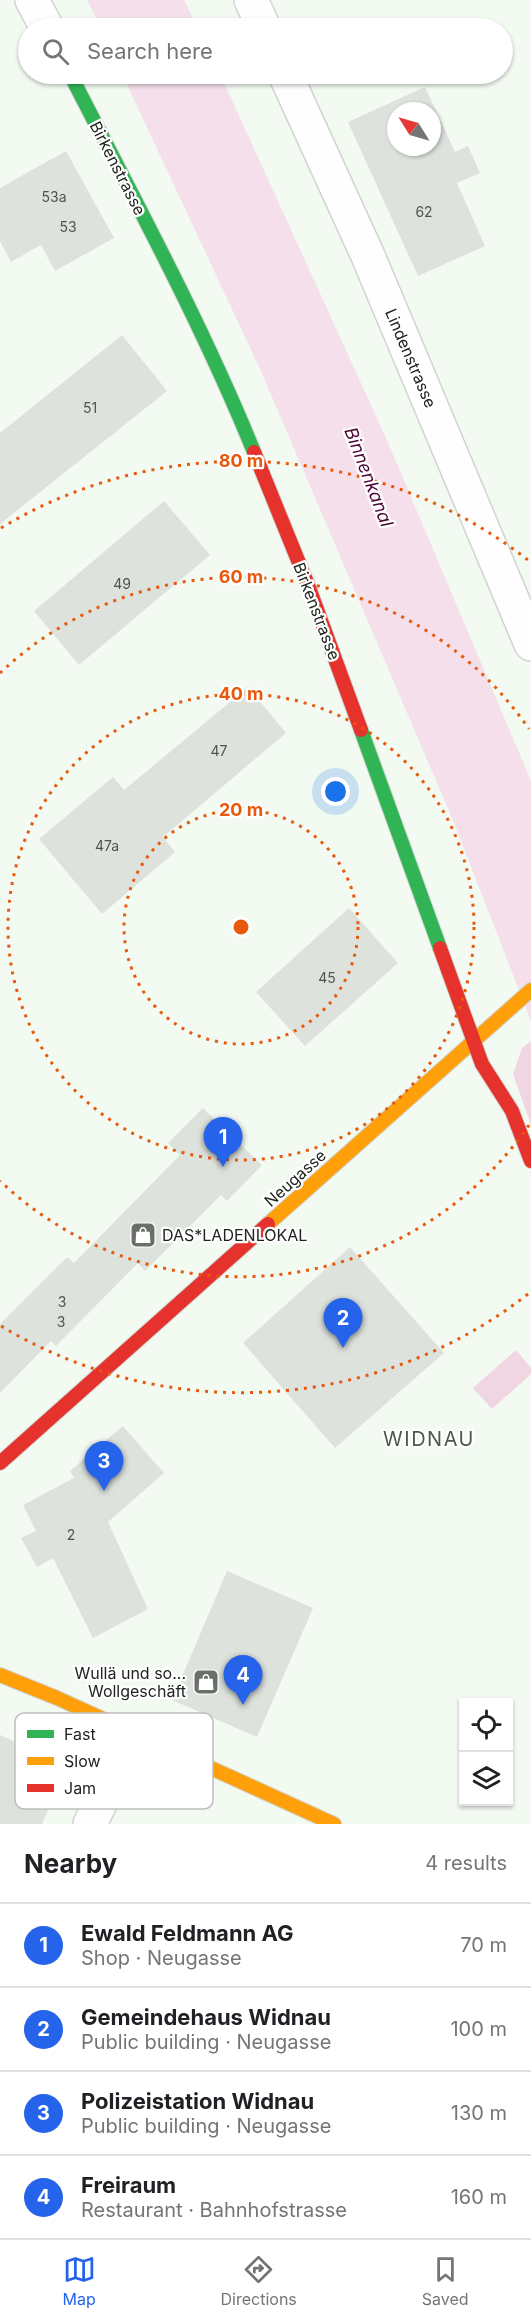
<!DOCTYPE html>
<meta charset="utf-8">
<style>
:root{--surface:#fff;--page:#f6f6f6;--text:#202124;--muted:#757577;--line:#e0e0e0;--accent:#2563eb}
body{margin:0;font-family:Inter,sans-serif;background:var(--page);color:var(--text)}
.controls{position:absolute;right:18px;bottom:18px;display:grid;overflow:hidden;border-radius:0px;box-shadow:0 2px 4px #0004}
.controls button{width:54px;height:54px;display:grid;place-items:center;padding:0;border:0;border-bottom:2px solid var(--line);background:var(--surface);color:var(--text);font:30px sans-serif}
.compass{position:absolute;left:387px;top:102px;width:54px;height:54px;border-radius:50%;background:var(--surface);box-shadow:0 2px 4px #0004;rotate:307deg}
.you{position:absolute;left:336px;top:792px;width:21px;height:21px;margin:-15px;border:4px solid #fff;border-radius:50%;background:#1a73e8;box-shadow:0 0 0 9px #1a73e833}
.badge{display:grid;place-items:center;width:39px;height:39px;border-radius:50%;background:var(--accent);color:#fff;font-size:20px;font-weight:700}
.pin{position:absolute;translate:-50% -50px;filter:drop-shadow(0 2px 3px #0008)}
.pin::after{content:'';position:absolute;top:32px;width:21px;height:18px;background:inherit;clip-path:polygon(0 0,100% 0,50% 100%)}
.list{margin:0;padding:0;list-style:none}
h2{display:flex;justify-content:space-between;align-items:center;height:78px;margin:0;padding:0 24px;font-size:26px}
h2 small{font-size:20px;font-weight:400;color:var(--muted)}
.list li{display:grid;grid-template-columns:39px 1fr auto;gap:18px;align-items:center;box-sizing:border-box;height:84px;padding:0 24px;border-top:2px solid var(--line)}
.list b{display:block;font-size:22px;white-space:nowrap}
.list p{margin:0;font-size:20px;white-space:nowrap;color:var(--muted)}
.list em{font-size:20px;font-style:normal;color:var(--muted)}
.icon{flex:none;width:33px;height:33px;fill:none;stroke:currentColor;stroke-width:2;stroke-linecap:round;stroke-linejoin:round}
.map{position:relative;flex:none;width:531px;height:1824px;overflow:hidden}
.search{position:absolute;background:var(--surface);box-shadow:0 2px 4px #0004;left:18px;right:18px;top:18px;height:66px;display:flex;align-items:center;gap:15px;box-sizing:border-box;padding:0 21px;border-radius:33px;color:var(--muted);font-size:22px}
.sheet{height:414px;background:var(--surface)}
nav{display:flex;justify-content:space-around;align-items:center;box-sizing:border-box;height:84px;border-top:2px solid var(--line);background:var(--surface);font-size:16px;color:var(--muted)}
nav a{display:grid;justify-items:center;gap:3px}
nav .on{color:var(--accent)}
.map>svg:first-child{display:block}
.green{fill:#f0d5e2}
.water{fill:#f4dfea}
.building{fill:#dde2dd;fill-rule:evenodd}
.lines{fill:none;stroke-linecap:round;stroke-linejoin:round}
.street-casing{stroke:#d0d5cf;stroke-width:36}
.fast-casing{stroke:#d0d5cf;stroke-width:16}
.slow-casing{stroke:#d0d5cf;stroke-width:16}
.jam-casing{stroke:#d0d5cf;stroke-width:16}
.street{stroke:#fdfefd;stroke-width:33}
.fast{stroke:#30b455;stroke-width:14}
.slow{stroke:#ff9f0a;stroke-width:14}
.jam{stroke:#e5322d;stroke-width:14}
.ring{fill:none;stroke:#e8590c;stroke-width:3;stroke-dasharray:3 6}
.labels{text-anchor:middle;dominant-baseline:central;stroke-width:4.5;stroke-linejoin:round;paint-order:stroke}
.number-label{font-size:14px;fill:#4f544e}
.street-label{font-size:16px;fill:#20241f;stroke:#fff}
.poi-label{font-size:16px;fill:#20241f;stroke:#fff;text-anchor:start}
.water-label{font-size:18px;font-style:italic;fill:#4d0738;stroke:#fff}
.quarter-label{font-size:20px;letter-spacing:1.5px;fill:#4e584c;stroke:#fff}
.key{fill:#fff;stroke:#bcbdbc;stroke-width:1.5}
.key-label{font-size:16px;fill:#20241f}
.centre{fill:#e8590c;stroke:#fff;stroke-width:3}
.ring-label{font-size:18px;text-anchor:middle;font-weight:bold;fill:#e8590c;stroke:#fff;stroke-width:4.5;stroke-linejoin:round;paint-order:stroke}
</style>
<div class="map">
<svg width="531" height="1824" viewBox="0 0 531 1824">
<rect width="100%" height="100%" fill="#f3faf2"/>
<path class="green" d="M531 1041V1125L513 1074 522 1048Z
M516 1350 531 1368V1374L492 1409 473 1388Z"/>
<path class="water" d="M87 0H184L198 28H101Z
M122 74H220L386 438 531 781V1021L452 818 260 369Z"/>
<path class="building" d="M425 87 455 152 468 146 480 173 457 183 485 246 418 276 348 122ZM396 111H432V147H396Z
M66 151 114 238 55 271 41 245 11 262 0 241V188Z
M122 335 167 391 0 524V433Z
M164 501 210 555 79 665 34 611Z
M248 687 286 733 163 837 175 852 102 914 39 839 113 777 124 790Z
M349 908 398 963 305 1046 256 992Z
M203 1108 262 1165 227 1201 221 1195 145 1271 138 1263 56 1346 51 1341 0 1393V1324L67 1257 74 1263 180 1155 168 1143Z
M350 1247 444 1353 335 1448 243 1343Z
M123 1426 164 1473 108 1522 148 1609 93 1638 53 1558 37 1567 21 1538 36 1531 23 1505 74 1478 70 1471Z
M227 1571 313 1608 257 1737 172 1700Z
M0 1735 68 1764 42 1824H0Z"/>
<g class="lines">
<g class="street-casing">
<path id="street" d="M32 0 47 28
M251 0 264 28
M285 74 368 256 531 644
M90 1824 134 1733"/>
</g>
<g class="fast-casing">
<path id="fast" d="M70 74C134 199 201 322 254 452
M361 730 440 948"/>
</g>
<g class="slow-casing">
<path id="slow" d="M268 1224 531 990
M0 1675 57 1698 334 1824"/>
</g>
<g class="jam-casing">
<path id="jam" d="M254 452 308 585 361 730
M440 948 482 1064 512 1111 531 1161
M0 1463 268 1224"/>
</g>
<use href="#street" class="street"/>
<use href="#fast" class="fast"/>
<use href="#slow" class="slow"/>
<use href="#jam" class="jam"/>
</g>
<g class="ring">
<circle cx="241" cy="927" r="117"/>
<circle cx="241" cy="927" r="233"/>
<path d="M529 1125A350 350 0 0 1 0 1181M0 673A350 350 0 0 1 529 729"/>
<path d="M528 1294A466 466 0 0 1 1 1326M1 528A466 466 0 0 1 528 560"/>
</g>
<defs>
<g id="shop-square" transform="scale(1.35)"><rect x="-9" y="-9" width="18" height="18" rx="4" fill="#6a6f69" stroke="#fff"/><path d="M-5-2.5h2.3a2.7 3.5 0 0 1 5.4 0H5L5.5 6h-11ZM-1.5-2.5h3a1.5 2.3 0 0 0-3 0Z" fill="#fff"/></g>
</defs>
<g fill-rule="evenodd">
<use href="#shop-square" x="143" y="1235"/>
<use href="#shop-square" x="206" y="1682"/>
</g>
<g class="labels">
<g class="number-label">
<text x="54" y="196">53a</text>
<text x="424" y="211">62</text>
<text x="68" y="226">53</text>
<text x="90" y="407">51</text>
<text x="122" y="583">49</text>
<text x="219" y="750">47</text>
<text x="107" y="845">47a</text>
<text x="327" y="977">45</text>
<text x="62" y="1301">3</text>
<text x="61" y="1321">3</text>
<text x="71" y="1534">2</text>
</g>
<g class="street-label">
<text transform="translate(118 168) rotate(63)">Birkenstrasse</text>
<text transform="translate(411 358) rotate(67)">Lindenstrasse</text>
<text transform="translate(317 611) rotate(69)">Birkenstrasse</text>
<text transform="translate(295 1178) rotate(-42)">Neugasse</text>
</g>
<g class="poi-label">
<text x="162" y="1235">DAS*LADENLOKAL</text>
<text x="186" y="1673" text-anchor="end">Wullä und so...<tspan x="186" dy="18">Wollgeschäft</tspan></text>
</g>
<g class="water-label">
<text transform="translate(369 477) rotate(69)">Binnenkanal</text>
</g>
<g class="quarter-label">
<text x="429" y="1439">WIDNAU</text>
</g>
</g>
<rect x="15" y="1713" width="198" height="96" rx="9" class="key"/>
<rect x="27" y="1730" width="27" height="8" fill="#30b455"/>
<rect x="27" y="1757" width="27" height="8" fill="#ff9f0a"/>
<rect x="27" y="1784" width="27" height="8" fill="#e5322d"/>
<g class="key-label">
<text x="64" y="1740">Fast</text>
<text x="64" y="1767">Slow</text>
<text x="64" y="1794">Jam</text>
</g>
<circle cx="241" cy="927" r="9" class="centre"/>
<g class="ring-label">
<text x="241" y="467">80 m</text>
<text x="241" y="583">60 m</text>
<text x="241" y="700">40 m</text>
<text x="241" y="816">20 m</text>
</g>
</svg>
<div class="controls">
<button><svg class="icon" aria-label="locate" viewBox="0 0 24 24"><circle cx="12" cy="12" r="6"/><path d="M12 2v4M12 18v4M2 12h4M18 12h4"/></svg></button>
<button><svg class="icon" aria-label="layers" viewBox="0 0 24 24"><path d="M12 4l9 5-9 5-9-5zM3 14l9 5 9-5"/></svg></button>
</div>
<svg class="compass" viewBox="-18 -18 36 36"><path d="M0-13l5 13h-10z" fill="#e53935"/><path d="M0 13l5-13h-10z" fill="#757577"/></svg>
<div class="you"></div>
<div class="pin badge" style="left:223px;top:1167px">1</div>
<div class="pin badge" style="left:343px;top:1348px">2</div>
<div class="pin badge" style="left:104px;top:1491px">3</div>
<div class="pin badge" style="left:243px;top:1705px">4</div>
<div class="search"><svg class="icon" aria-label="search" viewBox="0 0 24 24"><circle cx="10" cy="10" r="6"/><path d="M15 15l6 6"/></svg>Search here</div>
</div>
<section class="sheet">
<h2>Nearby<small>4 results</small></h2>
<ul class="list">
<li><span class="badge">1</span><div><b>Ewald Feldmann AG</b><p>Shop · Neugasse</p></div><em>70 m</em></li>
<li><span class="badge">2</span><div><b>Gemeindehaus Widnau</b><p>Public building · Neugasse</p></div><em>100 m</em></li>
<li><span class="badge">3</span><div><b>Polizeistation Widnau</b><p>Public building · Neugasse</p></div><em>130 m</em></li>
<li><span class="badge">4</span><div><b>Freiraum</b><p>Restaurant · Bahnhofstrasse</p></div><em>160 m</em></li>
</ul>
</section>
<nav>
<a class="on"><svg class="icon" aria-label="map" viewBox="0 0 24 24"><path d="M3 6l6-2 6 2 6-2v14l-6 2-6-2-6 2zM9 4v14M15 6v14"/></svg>Map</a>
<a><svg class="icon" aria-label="directions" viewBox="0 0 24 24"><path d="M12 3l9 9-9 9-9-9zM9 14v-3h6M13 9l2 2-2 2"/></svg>Directions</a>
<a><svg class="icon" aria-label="saved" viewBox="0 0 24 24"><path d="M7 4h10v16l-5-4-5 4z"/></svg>Saved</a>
</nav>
